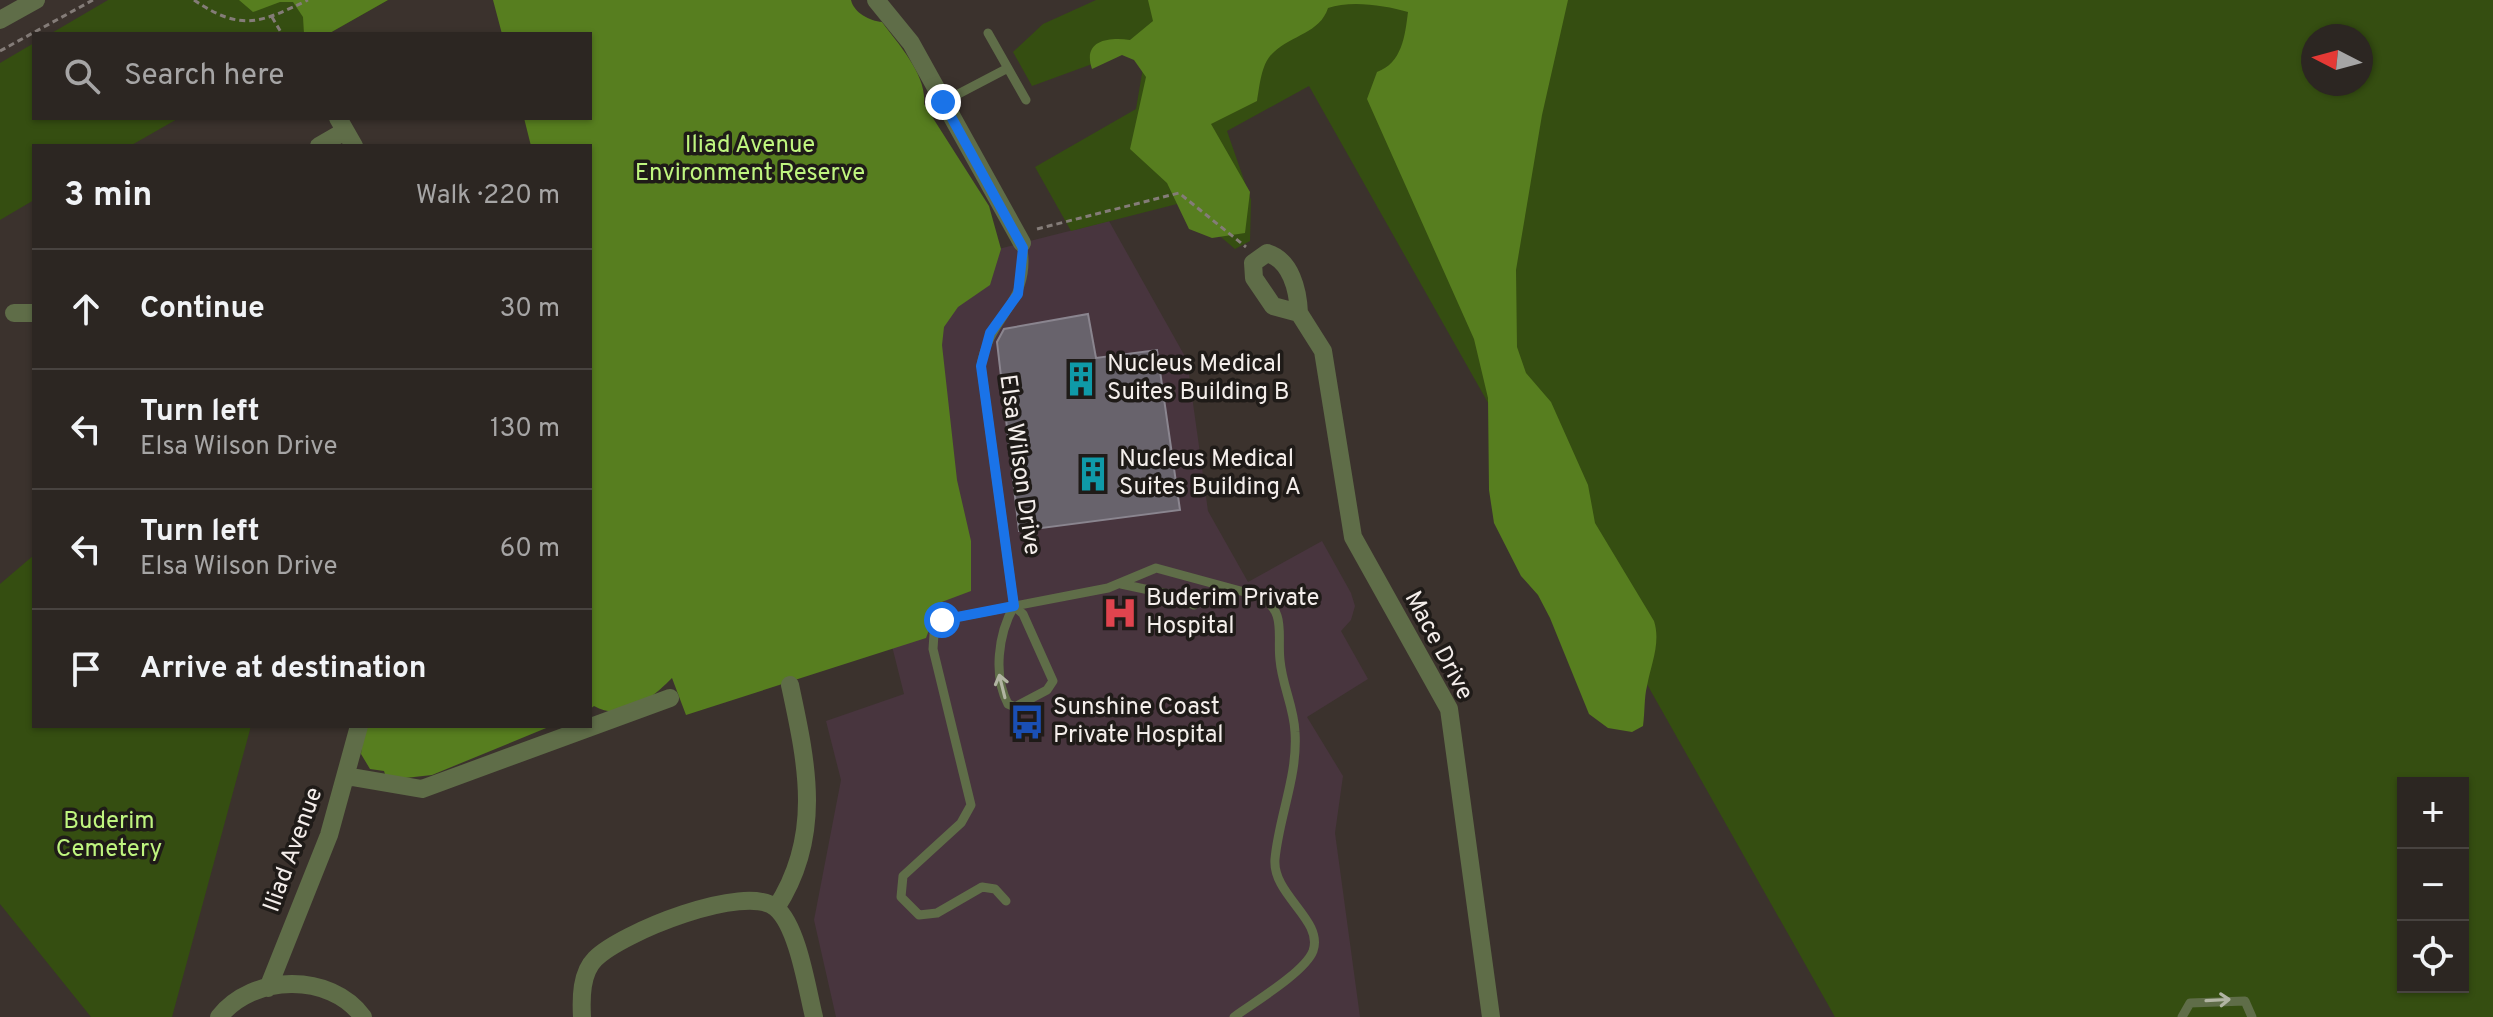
<!DOCTYPE html>
<meta charset="utf-8">
<style>
:root{--surface:#2c2622;--page:#38322f;--text:#f1f3f6;--muted:#a6a5a5;--line:#484340}
body{margin:0;font-family:Overpass,sans-serif;background:var(--page);color:var(--text)}
.controls{position:absolute;right:24px;bottom:24px;display:grid;overflow:hidden;border-radius:0px;box-shadow:0 2px 6px #0004}
.controls button{width:72px;height:72px;display:grid;place-items:center;padding:0;border:0;border-bottom:2px solid var(--line);background:var(--surface);color:var(--text);font:40px sans-serif}
.compass{position:absolute;left:2301px;top:24px;width:72px;height:72px;border-radius:50%;background:var(--surface);box-shadow:0 2px 6px #0004;rotate:276deg}
.stop{position:absolute;width:24px;height:24px;margin:-18px;border:6px solid #1a73e8;border-radius:50%;background:#fff}
.stop.end{background:#1a73e8;border-color:#fff;box-shadow:0 2px 8px #0008}
.list{margin:0;padding:0;list-style:none}
h2{display:flex;justify-content:space-between;align-items:center;height:104px;margin:0;padding:0 32px;font-size:34px}
h2 small{font-size:26px;font-weight:400;color:var(--muted)}
.list li{display:grid;grid-template-columns:52px 1fr auto;gap:24px;align-items:center;box-sizing:border-box;height:120px;padding:0 32px;border-top:2px solid var(--line)}
.list b{display:block;font-size:30px;white-space:nowrap}
.list p{margin:0;font-size:26px;white-space:nowrap;color:var(--muted)}
.list em{font-size:26px;font-style:normal;color:var(--muted)}
.icon{flex:none;width:44px;height:44px;fill:none;stroke:currentColor;stroke-width:2;stroke-linecap:round;stroke-linejoin:round}
.map{position:relative;flex:none;width:2493px;height:1017px;overflow:hidden}
.search{position:absolute;background:var(--surface);box-shadow:0 2px 6px #0004;left:32px;top:32px;width:560px;height:88px;display:flex;align-items:center;gap:20px;box-sizing:border-box;padding:0 28px;border-radius:0px;color:var(--muted);font-size:30px}
.panel{position:absolute;background:var(--surface);box-shadow:0 2px 6px #0004;left:32px;top:144px;width:560px;height:584px;border-radius:0px}
.map>svg:first-child{display:block}
.medical{fill:#48353e}
.green{fill:#354e11;fill-rule:evenodd}
.forest{fill:#577e1f}
.building{fill:#68636c;stroke:#8a858f;stroke-width:2}
.lines{fill:none;stroke-linecap:round;stroke-linejoin:round}
.path{stroke:#847c78;stroke-width:3;stroke-dasharray:6 4;stroke-linecap:butt}
.service{stroke:#5f6d48;stroke-width:9}
.minor{stroke:#5f6d48;stroke-width:18}
.oneway{stroke:#b1b4a2}
.route{stroke:#1a73e8;stroke-width:10}
.labels{text-anchor:middle;dominant-baseline:central;stroke-width:7;stroke-linejoin:round;paint-order:stroke}
.park-label{font-size:24px;fill:#bff57f;stroke:#1f1b18}
.poi-label{font-size:24px;fill:#f4eeeb;stroke:#1f1b18;text-anchor:start}
.street-label{font-size:24px;fill:#f4eeeb;stroke:#1f1b18}
</style>
<div class="map">
<svg width="2493" height="1017" viewBox="0 0 2493 1017">
<rect width="100%" height="100%" fill="#3b322d"/>
<path class="medical" d="M1109 221 1187 360 1208 511 1248 582 1322 541 1351 593 1355 606 1351 620 1341 631 1368 679 1307 717 1343 776 1335 833 1360 1017H836L814 920 841 780 826 721 904 694 892 646 841 289Z"/>
<path class="green" d="M108 0H388L328 34H50Z
M1096 0H2493V1017H1835L1309 86 1227 131 1251 200 1250 241 1235 249 1181 203 1071 231 1035 167 1136 109 1147 44 1032 86 1013 52 1043 24ZM2313 36H2361V84H2313ZM2403 783H2463V987H2403Z
M34 43V118H179L130 146H34V200L0 220V63Z
M34 555V726H251L172 1017H91L0 904V584Z"/>
<path class="forest" d="M239 0H388L328 34H304L303 17 293 2H280L253 12Z
M493 0H851C854 13 870 21 882 22 899 45 927 75 924 104L989 206 1001 249 990 285 958 307 944 327 942 345 957 480 971 541V591L939 603 926 638 686 715 672 678C653 697 624 723 594 706L590 709V146H531L524 118H590V34H502Z
M1148 0H1568L1542 115 1516 270 1517 347 1526 373 1551 402 1588 485 1595 523 1654 621C1661 643 1651 664 1647 686 1644 698 1645 712 1643 726L1632 732 1608 728 1589 714 1550 618 1538 595 1521 576 1494 523 1489 490 1488 398 1474 339 1367 99 1377 72C1402 63 1405 36 1408 12 1385 5 1350 0 1328 8 1320 33 1292 35 1274 52 1261 63 1260 85 1257 101L1211 124 1250 192 1245 233 1212 238 1189 229 1167 183 1130 149 1146 77 1134 60 1122 55 1092 69C1082 40 1109 37 1130 40L1153 21Z
M364 726H551L432 775 387 780 384 771 370 769 361 754Z"/>
<path class="building" d="M1088 314 1096 358 1157 350 1180 510 1019 531 997 342 1004 329Z"/>
<g class="lines">
<path class="path" d="M194 0C241 32 260 23 308 0
M272 17 282 34
M0 51 93 0
M1037 229 1179 193 1246 247"/>
<path class="service" d="M988 33 1026 100
M943 102 1008 68
M1121 584 1168 594 1194 605
M1014 606 1023 614 1053 681 1047 690 1015 707 1008 704C993 676 998 634 1014 606L981 366C989 315 1034 301 1022 243
M1006 901 995 889 982 887 937 913 919 915 901 897 903 876 961 823 971 805 933 649 934 634 942 620 1108 588 1156 568 1259 596C1287 611 1277 634 1280 660 1282 685 1294 707 1295 732 1298 776 1279 816 1275 859 1272 895 1324 920 1313 951 1305 972 1253 1003 1234 1017
M2182 1017 2190 1003 2245 1001 2252 1017"/>
<path class="minor" d="M876 0 911 43 1022 243
M0 20 36 0
M338 118 354 146
M319 146 345 131
M1267 253C1291 260 1298 290 1299 313L1273 306 1254 278 1253 263Z
M14 313H34
M1299 313 1323 351 1353 537 1449 709 1491 1017
M346 776 422 789 670 698
M776 908C823 836 807 764 790 685
M268 988 329 835 359 726
M219 1017C253 974 330 972 363 1017
M582 1017C581 998 581 973 595 959 620 933 746 882 776 908 798 927 807 989 814 1017"/>
</g>
<defs><path id="oneway-shaft" d="M-6 0H5M1.5-3L5.5 0L1.5 3" fill="none" stroke-width="1.6" stroke-linecap="round" stroke-linejoin="round" transform="scale(2)"/></defs>
<g class="oneway">
<use href="#oneway-shaft" transform="translate(1002 686) rotate(-104)"/>
<use href="#oneway-shaft" transform="translate(2218 1000) rotate(-3)"/>
</g>
<g class="lines">
<path class="route" d="M942 620 1014 606 981 366 990 333 1018 294 1023 248 943 102"/>
</g>
<defs>
<g id="building-bare" transform="scale(2.76)"><path d="M-4-6H4V6H1V3H-1V6H-4ZM-2.5-4.3h1.7v1.8h-1.7ZM.8-4.3h1.7v1.8H.8ZM-2.5-1h1.7V.8h-1.7ZM.8-1h1.7V.8H.8Z" fill="#0f9aa8" stroke="#1f1b18" stroke-width="2.5" paint-order="stroke"/></g>
<g id="hospital-bare" transform="scale(2.76)"><path d="M-5-5h3v3.5h4V-5h3V5h-3V1.5h-4V5h-3Z" fill="#e0444e" stroke="#1f1b18" stroke-width="2.5" paint-order="stroke"/></g>
<g id="bus-bare" transform="scale(2.76)"><path d="M-5-6H5V4H4V6H2V4H-2V6H-4V4H-5ZM-3.5-4V0h7V-4ZM-3.5 1.2v1.5H-2V1.2ZM2 1.2v1.5H3.5V1.2Z" fill="#1a4fb4" stroke="#1f1b18" stroke-width="2.5" paint-order="stroke"/></g>
</defs>
<g fill-rule="evenodd">
<use href="#building-bare" x="1081" y="379"/>
<use href="#building-bare" x="1093" y="474"/>
<use href="#hospital-bare" x="1120" y="613"/>
<use href="#bus-bare" x="1027" y="722"/>
</g>
<g class="labels">
<g class="park-label">
<text x="750" y="146">Iliad Avenue<tspan x="750" dy="28">Environment Reserve</tspan></text>
<text x="109" y="822">Buderim<tspan x="109" dy="28">Cemetery</tspan></text>
</g>
<g class="poi-label">
<text x="1107" y="365">Nucleus Medical<tspan x="1107" dy="28">Suites Building B</tspan></text>
<text x="1119" y="460">Nucleus Medical<tspan x="1119" dy="28">Suites Building A</tspan></text>
<text x="1146" y="599">Buderim Private<tspan x="1146" dy="28">Hospital</tspan></text>
<text x="1053" y="708">Sunshine Coast<tspan x="1053" dy="28">Private Hospital</tspan></text>
</g>
<g class="street-label">
<text transform="translate(1019 465) rotate(82)">Elsa Wilson Drive</text>
<text transform="translate(1438 646) rotate(62)">Mace Drive</text>
<text transform="translate(294 850) rotate(-70)">Iliad Avenue</text>
</g>
</g>
</svg>
<div class="controls">
<button>+</button>
<button>−</button>
<button><svg class="icon" aria-label="locate" viewBox="0 0 24 24"><circle cx="12" cy="12" r="6"/><path d="M12 2v4M12 18v4M2 12h4M18 12h4"/></svg></button>
</div>
<svg class="compass" viewBox="-18 -18 36 36"><path d="M0-13l5 13h-10z" fill="#e53935"/><path d="M0 13l5-13h-10z" fill="#a6a5a5"/></svg>
<div class="stop" style="left:942px;top:620px"></div>
<div class="stop end" style="left:943px;top:102px"></div>
<div class="search"><svg class="icon" aria-label="search" viewBox="0 0 24 24"><circle cx="10" cy="10" r="6"/><path d="M15 15l6 6"/></svg>Search here</div>
<section class="panel">
<h2>3 min<small>Walk · 220 m</small></h2>
<ul class="list">
<li><svg class="icon" aria-label="ahead" viewBox="0 0 24 24"><path d="M12 20V5M6 11l6-6 6 6"/></svg><div><b>Continue</b></div><em>30 m</em></li>
<li><svg class="icon" aria-label="left" viewBox="0 0 24 24"><path d="M17 20v-9H6M10 6l-5 5 5 5"/></svg><div><b>Turn left</b><p>Elsa Wilson Drive</p></div><em>130 m</em></li>
<li><svg class="icon" aria-label="left" viewBox="0 0 24 24"><path d="M17 20v-9H6M10 6l-5 5 5 5"/></svg><div><b>Turn left</b><p>Elsa Wilson Drive</p></div><em>60 m</em></li>
<li><svg class="icon" aria-label="arrive" viewBox="0 0 24 24"><path d="M6 21V4h12l-3 4 3 4H6"/></svg><div><b>Arrive at destination</b></div></li>
</ul>
</section>
</div>
